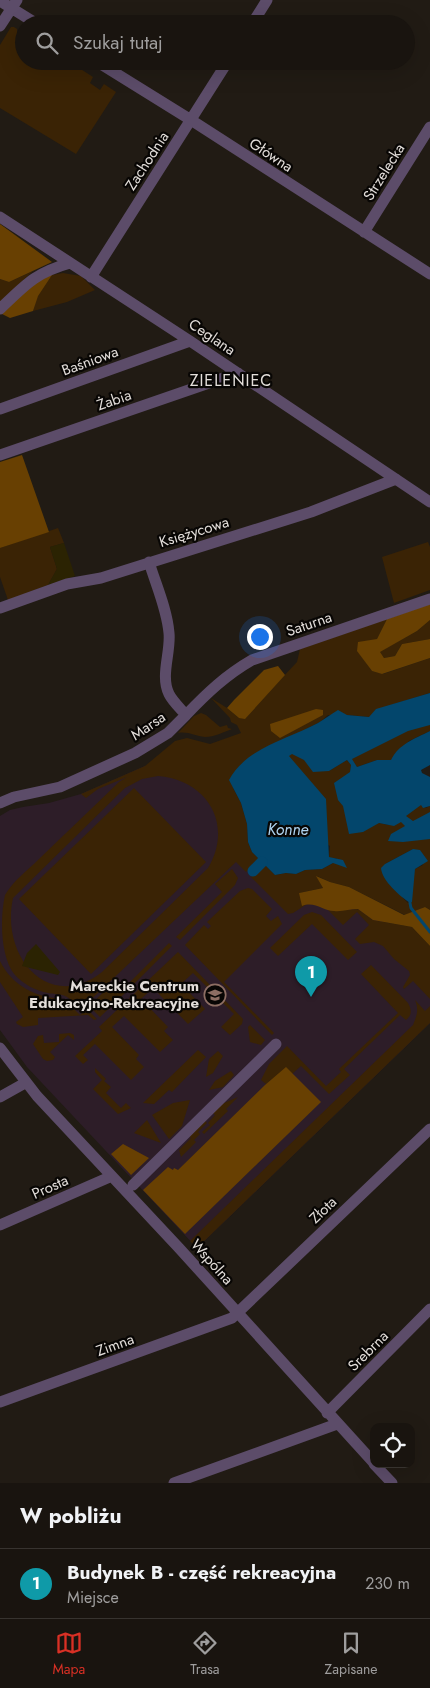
<!DOCTYPE html>
<html lang="pl">
<meta charset="utf-8">
<style>
:root{--surface:#19140f;--page:#221d18;--text:#f1f3f6;--muted:#9f9e9e;--line:#37332f;--accent:#d93025}
body{margin:0;font-family:Jost,sans-serif;background:var(--page);color:var(--text)}
.controls{position:absolute;right:15px;bottom:15px;display:grid;overflow:hidden;border-radius:10px;box-shadow:0 5px 20px #0002}
.controls button{width:45px;height:45px;display:grid;place-items:center;padding:0;border:0;border-bottom:1px solid var(--line);background:var(--surface);color:var(--text);font:25px sans-serif}
.you{position:absolute;left:259px;top:636px;width:18px;height:18px;margin:-12px;border:4px solid #fff;border-radius:50%;background:#1a73e8;box-shadow:0 0 0 8px #1a73e833}
.badge{display:grid;place-items:center;width:32px;height:32px;border-radius:50%;background:var(--accent);color:#fff;font-size:16px;font-weight:700}
.pin{position:absolute;translate:-50% -41px;filter:drop-shadow(0 1px 2px #0008)}
.pin::after{content:'';position:absolute;top:26px;width:18px;height:15px;background:inherit;clip-path:polygon(0 0,100% 0,50% 100%)}
.list{margin:0;padding:0;list-style:none}
h2{display:flex;justify-content:space-between;align-items:center;height:65px;margin:0;padding:0 20px;font-size:21px}
h2 small{font-size:16px;font-weight:400;color:var(--muted)}
.list li{display:grid;grid-template-columns:32px 1fr auto;gap:15px;align-items:center;box-sizing:border-box;height:70px;padding:0 20px;border-top:1px solid var(--line)}
.list b{display:block;font-size:19px;white-space:nowrap}
.list p{margin:0;font-size:16px;white-space:nowrap;color:var(--muted)}
.list em{font-size:16px;font-style:normal;color:var(--muted)}
.icon{flex:none;width:28px;height:28px;fill:none;stroke:currentColor;stroke-width:2;stroke-linecap:round;stroke-linejoin:round}
.map{position:relative;flex:none;width:430px;height:1483px;overflow:hidden}
.search{position:absolute;background:var(--surface);box-shadow:0 5px 20px #0002;left:15px;right:15px;top:15px;height:55px;display:flex;align-items:center;gap:12px;box-sizing:border-box;padding:0 18px;border-radius:28px;color:var(--muted);font-size:19px}
.sheet{height:135px;background:var(--surface)}
nav{display:flex;justify-content:space-around;align-items:center;box-sizing:border-box;height:70px;border-top:1px solid var(--line);background:var(--surface);font-size:14px;color:var(--muted)}
nav a{display:grid;justify-items:center;gap:2px}
nav .on{color:var(--accent)}
.map>svg:first-child{display:block}
.education{fill:#2d1d28}
.green{fill:#3a2305;fill-rule:evenodd}
.forest{fill:#684002}
.sand{fill:#2b2302}
.water{fill:#03466c}
.lines{fill:none;stroke-linecap:round;stroke-linejoin:round}
.stream{stroke:#03466c;stroke-width:3}
.canal{stroke:#03466c;stroke-width:11}
.minor{stroke:#5c4c69;stroke-width:11}
.labels{text-anchor:middle;dominant-baseline:central;stroke-width:4.5;stroke-linejoin:round;paint-order:stroke}
.street-label{font-size:15px;fill:#e3deda;stroke:#080604}
.poi-label{font-size:15px;font-weight:bold;fill:#e3deda;stroke:#080604;text-anchor:end}
.neighbourhood-label{font-size:16px;letter-spacing:1px;fill:#e3deda;stroke:#080604}
.water-label{font-size:16px;font-style:italic;fill:#aed2ef;stroke:#080604}
</style>
<div class="map">
<svg width="430" height="1483" viewBox="0 0 430 1483">
<rect width="100%" height="100%" fill="#211b14"/>
<path class="education" d="M170 761 236 829 273 892 356 895 430 968V1023L197 1248 27 1067 0 1030V816L10 810 23 807 49 803 81 794 145 766Z"/>
<path class="green" d="M11 27H14L17 29V39H22V28L24 30V61H68L66 66 70 68 73 64 93 77 90 83 100 90 104 84 116 92 76 154 0 108V45Z
M33 271 0 302V279L9 282Z
M63 273 81 276 95 290 67 302 33 311 37 296 52 275Z
M58 528 64 543 50 547 57 569 48 585 8 600 0 577V548Z
M428 542 430 547V590L394 603 382 557Z
M387 619 377 639 358 651 372 671 383 674 430 658V693L391 705 370 717 347 715H328L320 722 306 729 329 771 347 760 351 765 350 772 379 823 388 825 417 802 426 808 430 806V910L425 907 405 915 349 887 330 882 317 876 323 888 299 893 307 904 293 913 288 914 251 877 254 874 249 869 246 872 236 862 80 1010C76 1006 72 1000 67 997 61 993 54 995 48 993 36 991 23 984 15 975 0 957 0 917 5 895 13 881 28 870 39 859 66 833 93 807 119 782L127 777 98 789 86 798 81 794 145 766 175 741 187 738 210 744 241 733 237 725 231 722 230 718 211 698 227 708 239 718 257 704 281 679 297 662 300 649ZM158 776C207 780 234 824 208 868L102 972C50 1013 0 958 13 898L125 788 142 779ZM233 788 330 846 329 858H337L333 863 322 869 305 870 296 874 286 873 275 875 252 852 248 842 247 824 241 803ZM413 849 423 865 415 869 408 903 403 898 385 864Z
M430 620V639L402 644 395 656 384 658 379 652 417 631Z
M201 713 206 715 220 727 227 725 228 728 232 729C224 732 214 737 205 737 195 736 188 731 178 733L194 716Z
M430 718V731L409 741 391 760H377L357 767 350 758Z
M134 788 206 862 91 974 19 899Z
M232 869 238 878 235 885 180 940 176 937 222 892 215 884Z
M248 888 252 889 272 909 266 916 271 921 278 916 282 924 224 982 274 1033 272 1035 185 945 204 925 208 929 211 926 207 922 240 891Z
M358 909 373 920 412 927 430 946V999L413 981 404 989 403 987 410 975 409 971 394 959 383 946 374 942 360 944 355 939 369 925 357 912 343 925 328 910 332 911Z
M312 912 321 915 357 952 348 960 312 924 278 956 270 948 304 915Z
M169 943 172 946 127 991 124 988Z
M178 952 243 1019 242 1024 230 1035 221 1027 234 1014 193 973 181 984 205 1009 188 1024 153 988 141 999 168 1027 164 1031 173 1040 160 1052 124 1016 112 1027 139 1055 136 1059 144 1067 131 1080 95 1044 83 1055 88 1060 83 1064 75 1056 102 1031 99 1027Z
M0 961C12 986 37 998 64 999L80 1015 87 1009 97 1019 94 1020 88 1015 38 1018V1025L23 1027 17 1024 16 1022 23 1017 0 982Z
M371 965 408 1003C412 1010 412 1015 406 1020L400 1015 344 1069 350 1075 329 1094 301 1066 292 1074 286 1068 266 1084 261 1080 269 1064 287 1046 326 1086 341 1072 339 1069 398 1013 361 974Z
M114 982 125 993 100 1017 89 1006Z
M415 1000 425 1011 430 1006V1023L197 1248 190 1241 413 1025C417 1015 419 1010 415 1000Z
M250 1025 265 1040 261 1045 250 1042 248 1027Z
M70 1033 74 1035V1040L68 1035 50 1052 55 1057 53 1060 47 1061 43 1059 33 1044 38 1036 43 1035 44 1043 59 1042V1034Z
M198 1050 206 1057 172 1092 169 1090 154 1104 143 1103Z
M218 1051 223 1056 213 1073 206 1077 209 1059Z
M95 1068 106 1079 104 1081 111 1087 106 1093 121 1108 126 1103 131 1108 118 1114 93 1089 102 1080 95 1072Z
M231 1071 234 1075 223 1087 209 1090 215 1081Z
M238 1097 226 1109 228 1111 204 1134 202 1132 210 1125 208 1123 215 1115 213 1113 222 1104Z
M190 1100 182 1126 169 1139 152 1115 173 1103Z
M147 1120 161 1143 134 1133Z
M205 1121 207 1123 198 1132 200 1134 194 1140 196 1142 181 1157 179 1150 191 1138 189 1136Z"/>
<path class="forest" d="M0 224 52 262 9 282 0 279Z
M45 275H52L38 296 33 311 10 318 0 313Z
M22 455 49 532 0 548V462Z
M430 604V620L417 631 380 652 384 658 395 656 402 644 430 639V658L382 674 372 671 357 651 358 642 377 639 387 619Z
M278 666 285 675 245 719 239 718 227 708 234 700 264 670Z
M316 709 323 710V715L280 738 271 731 270 724Z
M316 876 330 882 349 887 404 915 425 907 430 910V946L412 927 373 920 358 909C350 909 342 912 334 911 323 911 315 901 302 906L299 893 323 888Z
M286 1067 321 1102 185 1234 143 1190 168 1167 173 1170 174 1168 178 1170 265 1085Z
M123 1144 149 1158 131 1175 111 1154Z"/>
<path class="sand" d="M64 543 75 576 48 585 57 569 50 547Z
M36 944 60 972 58 975 22 966 27 953Z"/>
<path class="water" d="M430 693V725L408 731 352 759 357 767 377 760H391C399 744 414 739 430 731V765L421 770 422 773 430 777V806L423 808 421 805 406 816 413 821 430 812V839L403 842 388 841 391 834 405 826 401 822 394 826 379 823 363 832 349 834 343 806 338 800 334 783 350 772 351 765 347 760 329 771 313 772 304 760 292 754 289 756 326 799 329 857 343 860 347 868 333 863 322 869 305 870 296 874 286 873 275 875 252 852 248 842 247 824 241 803 229 780C246 748 288 739 318 723 325 719 331 714 338 710L347 715 369 717 376 709Z
M413 849 420 850 428 861 415 869 412 902 410 903C400 896 382 881 381 868L385 864Z"/>
<g class="lines">
<path class="stream" d="M410 903 411 908 430 932"/>
<path class="canal" d="M253 871 262 862"/>
<path class="minor" d="M0 1 37 24
M252 24 267 0
M0 26 17 0
M96 61 191 120 430 274
M0 217 190 341 430 502
M364 232 430 127
M91 277 228 61
M0 309C26 284 35 273 70 263
M0 409 190 341
M0 455 238 373
M0 608 67 584 101 578 311 512 396 479
M186 715C207 693 226 675 252 660L430 599
M0 803 14 797 60 787 135 753 168 733 186 715C181 709 173 702 169 694 160 676 171 652 169 633 167 609 156 585 149 562
M0 1048 37 1096 179 1248 374 1463
M0 1097 25 1083
M133 1185 276 1044
M0 1225 112 1176
M0 1402 232 1318 430 1129
M327 1413 430 1309
M374 1464 392 1483
M174 1483 337 1424"/>
</g>
<defs>
<g id="school-ring" transform="scale(1.125)"><circle r="9.5" fill="#080604" stroke="#8d6e63" stroke-width="1.5"/><path d="M0-5L7-2L0 1L-7-2ZM-4 1L0 2.5L4 1V4Q0 6-4 4Z" fill="#8d6e63"/></g>
</defs>
<g fill-rule="evenodd">
<use href="#school-ring" x="215" y="995"/>
</g>
<g class="labels">
<g class="street-label">
<text transform="translate(271 155) rotate(33)">Główna</text>
<text transform="translate(147 161) rotate(-57)">Zachodnia</text>
<text transform="translate(384 172) rotate(-58)">Strzelecka</text>
<text transform="translate(212 337) rotate(34)">Ceglana</text>
<text transform="translate(90 361) rotate(-20)">Baśniowa</text>
<text transform="translate(114 400) rotate(-19)">Żabia</text>
<text transform="translate(194 532) rotate(-17)">Księżycowa</text>
<text transform="translate(309 624) rotate(-19)">Saturna</text>
<text transform="translate(148 726) rotate(-34)">Marsa</text>
<text transform="translate(50 1187) rotate(-24)">Prosta</text>
<text transform="translate(323 1210) rotate(-44)">Złota</text>
<text transform="translate(212 1262) rotate(48)">Wspólna</text>
<text transform="translate(115 1345) rotate(-20)">Zimna</text>
<text transform="translate(368 1351) rotate(-45)">Srebrna</text>
</g>
<g class="poi-label">
<text x="199" y="986">Mareckie Centrum<tspan x="199" dy="17">Edukacyjno-Rekreacyjne</tspan></text>
</g>
<g class="neighbourhood-label">
<text x="231" y="380">ZIELENIEC</text>
</g>
<g class="water-label">
<text x="288" y="829">Konne</text>
</g>
</g>
</svg>
<div class="controls">
<button><svg class="icon" aria-label="locate" viewBox="0 0 24 24"><circle cx="12" cy="12" r="6"/><path d="M12 2v4M12 18v4M2 12h4M18 12h4"/></svg></button>
</div>
<div class="you"></div>
<div class="pin badge" style="left:311px;top:997px;background:#0f9aa8">1</div>
<div class="search"><svg class="icon" aria-label="search" viewBox="0 0 24 24"><circle cx="10" cy="10" r="6"/><path d="M15 15l6 6"/></svg>Szukaj tutaj</div>
</div>
<section class="sheet">
<h2>W pobliżu<small></small></h2>
<ul class="list">
<li><span class="badge" style="background:#0f9aa8">1</span><div><b>Budynek B - część rekreacyjna</b><p>Miejsce</p></div><em>230 m</em></li>
</ul>
</section>
<nav>
<a class="on"><svg class="icon" aria-label="map" viewBox="0 0 24 24"><path d="M3 6l6-2 6 2 6-2v14l-6 2-6-2-6 2zM9 4v14M15 6v14"/></svg>Mapa</a>
<a><svg class="icon" aria-label="directions" viewBox="0 0 24 24"><path d="M12 3l9 9-9 9-9-9zM9 14v-3h6M13 9l2 2-2 2"/></svg>Trasa</a>
<a><svg class="icon" aria-label="saved" viewBox="0 0 24 24"><path d="M7 4h10v16l-5-4-5 4z"/></svg>Zapisane</a>
</nav>
